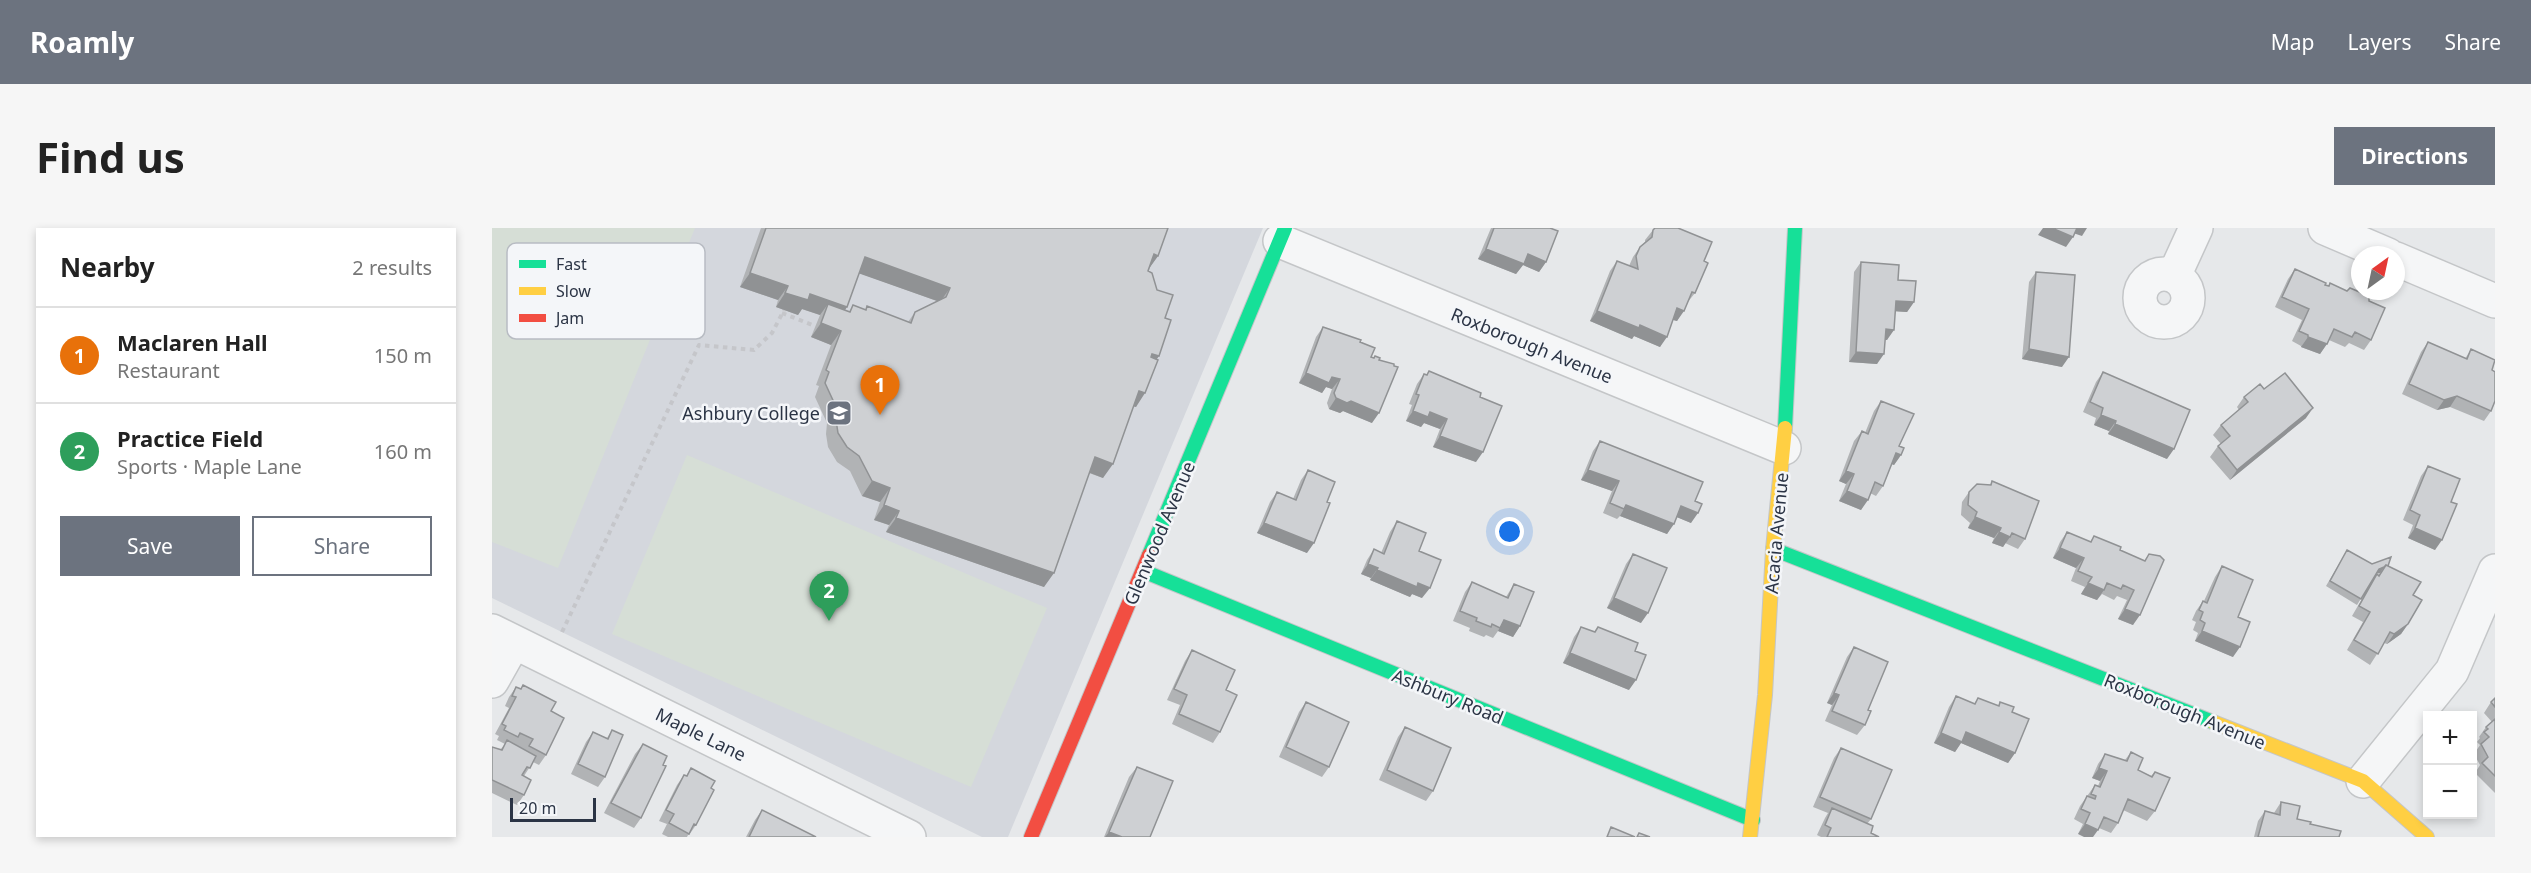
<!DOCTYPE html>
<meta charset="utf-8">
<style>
:root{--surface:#fff;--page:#f6f6f6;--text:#222;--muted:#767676;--line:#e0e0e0;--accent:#6c737f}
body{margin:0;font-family:"Noto Sans",sans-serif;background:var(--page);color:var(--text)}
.controls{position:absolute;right:18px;bottom:18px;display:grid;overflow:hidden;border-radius:0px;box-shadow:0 3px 9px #0003}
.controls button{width:54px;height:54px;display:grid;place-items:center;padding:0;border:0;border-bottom:2px solid var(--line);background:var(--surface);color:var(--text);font:30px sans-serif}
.compass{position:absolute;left:1859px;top:18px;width:54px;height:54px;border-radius:50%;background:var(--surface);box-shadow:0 3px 9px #0003;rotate:33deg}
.scale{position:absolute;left:18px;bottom:15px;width:86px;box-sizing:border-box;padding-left:6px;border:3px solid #2b3445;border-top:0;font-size:16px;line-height:21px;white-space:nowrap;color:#2b3445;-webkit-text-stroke:4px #f4f6f9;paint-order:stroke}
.you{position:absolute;left:1018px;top:304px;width:21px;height:21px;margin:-15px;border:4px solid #fff;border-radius:50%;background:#1a73e8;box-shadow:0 0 0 9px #1a73e833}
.badge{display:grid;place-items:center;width:39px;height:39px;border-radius:50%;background:var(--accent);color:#fff;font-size:20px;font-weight:700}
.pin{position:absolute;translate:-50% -50px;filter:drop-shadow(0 2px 3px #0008)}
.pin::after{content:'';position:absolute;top:32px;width:21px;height:18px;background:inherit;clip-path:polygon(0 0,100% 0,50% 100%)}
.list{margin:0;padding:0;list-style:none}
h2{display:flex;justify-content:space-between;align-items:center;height:78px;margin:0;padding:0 24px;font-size:26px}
h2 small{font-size:20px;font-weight:400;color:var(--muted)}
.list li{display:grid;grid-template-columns:39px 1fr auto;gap:18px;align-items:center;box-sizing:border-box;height:96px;padding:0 24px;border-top:2px solid var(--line)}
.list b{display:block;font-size:22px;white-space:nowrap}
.list p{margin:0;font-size:20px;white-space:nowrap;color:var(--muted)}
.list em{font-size:20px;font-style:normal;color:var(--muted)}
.actions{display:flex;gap:12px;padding:18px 24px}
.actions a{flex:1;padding:14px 0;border:2px solid var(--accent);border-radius:0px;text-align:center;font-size:21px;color:var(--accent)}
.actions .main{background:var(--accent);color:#fff}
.map{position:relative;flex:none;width:2003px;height:609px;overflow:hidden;border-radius:0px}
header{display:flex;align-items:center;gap:36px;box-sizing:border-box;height:84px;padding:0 30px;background:var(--accent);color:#fff}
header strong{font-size:28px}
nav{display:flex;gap:33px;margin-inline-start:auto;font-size:21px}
.intro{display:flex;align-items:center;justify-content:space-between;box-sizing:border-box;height:144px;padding:0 36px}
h1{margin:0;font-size:42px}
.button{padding:15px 27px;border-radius:0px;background:var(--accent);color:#fff;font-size:21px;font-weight:700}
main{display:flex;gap:36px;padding:0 36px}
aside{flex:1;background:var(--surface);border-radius:0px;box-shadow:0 3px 9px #0003}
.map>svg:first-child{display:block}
.built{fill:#d4d7dd}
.green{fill:#d6ded6}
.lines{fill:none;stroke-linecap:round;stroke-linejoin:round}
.street-casing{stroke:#c4c6c8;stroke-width:36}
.fast-casing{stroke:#c4c6c8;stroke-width:16}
.slow-casing{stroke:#c4c6c8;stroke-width:16}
.jam-casing{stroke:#c4c6c8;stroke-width:16}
.path{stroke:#c5c6ca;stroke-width:4;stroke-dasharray:4.5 4.5;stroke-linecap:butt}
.street{stroke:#f5f6f7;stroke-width:33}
.fast{stroke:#16e098;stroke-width:14}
.slow{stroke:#ffcf43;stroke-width:14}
.jam{stroke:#f24e42;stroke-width:14}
.wall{fill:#b1b3b5;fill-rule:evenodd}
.shaded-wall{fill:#909294}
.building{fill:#ced0d3;stroke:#909294;stroke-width:1.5}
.labels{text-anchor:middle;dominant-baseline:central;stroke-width:5;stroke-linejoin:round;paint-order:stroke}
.street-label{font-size:18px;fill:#2b3445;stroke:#f4f6f9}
.poi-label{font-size:18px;fill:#2b3445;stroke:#f4f6f9;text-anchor:end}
.key{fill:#f4f6f9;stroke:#b8bcc3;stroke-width:1.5}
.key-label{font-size:16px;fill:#2b3445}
</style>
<header>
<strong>Roamly</strong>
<nav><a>Map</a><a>Layers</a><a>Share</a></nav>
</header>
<div class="intro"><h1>Find us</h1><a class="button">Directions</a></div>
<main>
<aside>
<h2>Nearby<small>2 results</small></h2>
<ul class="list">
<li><span class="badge" style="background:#e8710a">1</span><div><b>Maclaren Hall</b><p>Restaurant</p></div><em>150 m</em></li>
<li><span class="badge" style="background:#2e9e5b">2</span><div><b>Practice Field</b><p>Sports · Maple Lane</p></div><em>160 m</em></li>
</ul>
<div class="actions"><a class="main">Save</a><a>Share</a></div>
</aside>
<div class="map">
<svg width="2003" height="609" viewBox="0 0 2003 609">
<rect width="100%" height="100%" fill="#e6e8ea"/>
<path class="built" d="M0 0H771L516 609H490L0 370Z"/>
<path class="green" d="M0 0H203L66 340 0 314Z
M195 227 555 380 479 559 120 406Z"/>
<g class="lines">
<g class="street-casing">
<path id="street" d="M1833 0 1896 27
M788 13 1292 220
M1904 31 2003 73
M1648 70a24 24 0 1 1 48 0a24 24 0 1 1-48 0Z
M1682 48 1704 0
M0 403 417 609
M0 453 22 414
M1871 553 1960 443 2003 343"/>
</g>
<g class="fast-casing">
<path id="fast" d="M1293 200 1303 0
M1281 321 1721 494
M657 327 793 0
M651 343 1261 592"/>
</g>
<g class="slow-casing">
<path id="slow" d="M1721 494 1871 553 1935 609
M1258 609 1273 467 1281 321 1293 200"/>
</g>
<g class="jam-casing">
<path id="jam" d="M539 609 657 327"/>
</g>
<path class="path" d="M290 85 323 98
M70 404 207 117 262 122 280 105 292 82"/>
<use href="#street" class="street"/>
<use href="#fast" class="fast"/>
<use href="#slow" class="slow"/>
<use href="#jam" class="jam"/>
</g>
<path class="wall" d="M269 0H676L666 28 657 40 656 43 673 90 667 128 664 131 644 179 641 178 611 250 597 245 552 359 394 304 397 297 382 292 388 274 370 268 358 243 345 234 336 219 334 206 335 195 323 169 327 158 324 157 339 117 319 109 328 87 310 81 306 87 284 79 286 72 248 59ZM367 45 445 73 423 84 416 94 375 78 373 82 361 77 357 84 353 82Z
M999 0H1058L1054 34 1047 44 1031 37 1024 46 986 31Z
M1161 2 1212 33 1203 65 1195 75 1185 93 1181 92 1168 119 1142 108 1140 111 1098 93 1118 43 1125 33 1137 38 1141 29 1148 19 1153 14V12Z
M1369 34 1406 52 1422 74 1415 84 1404 83 1395 112H1393L1385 136 1357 134 1362 44Z
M1803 41 1833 57 1877 73 1879 112 1872 122 1857 115 1853 119 1837 112 1828 126 1809 119V118L1800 113 1810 92 1783 79 1796 51Z
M1544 44 1570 139 1530 131 1537 54Z
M831 99 868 114 879 129 880 195 851 183 848 185 837 181 835 175 840 161 834 159 830 165 807 155 824 109Z
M1936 114 1973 131 1979 121 2000 142 1999 183 1992 193 1958 179 1945 182 1910 166 1929 124Z
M937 143 988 169 984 234 941 219 948 201 932 195 929 199 914 193 920 177 917 176 925 156 932 146 934 147Z
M1611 144 1675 231 1616 206 1617 203 1602 197 1604 190 1591 184 1604 154Z
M1772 161 1814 190 1738 252 1718 229 1726 218 1729 216 1721 207 1729 197 1747 182 1745 179 1752 169Z
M1389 173 1407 218 1409 227 1402 237 1400 236 1391 258 1384 268 1378 265 1369 282 1347 273 1354 256 1347 253 1362 213 1370 203 1373 205 1382 183Z
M1108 213 1203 273 1199 295 1185 289 1175 306 1128 288 1125 291 1111 285 1120 263 1089 252 1101 223Z
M1936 238 1959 274 1943 322 1916 310 1921 297 1911 292 1929 248Z
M816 242 815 325 765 305 778 274 785 264 801 271 809 252Z
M1500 253 1533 311 1526 321 1513 315 1511 319 1500 315 1502 310 1476 300 1478 295 1469 287 1470 274 1477 264 1498 257Z
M905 293 927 323 930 370 920 366 918 369 878 352 879 350 869 346 875 332 882 321 889 325 898 304Z
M1575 304 1598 314 1602 308 1628 322 1652 333 1657 326 1641 397 1626 391 1635 372 1625 368 1622 372 1610 366 1605 372 1589 366 1593 359 1579 353 1584 340 1561 330 1568 314Z
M1855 322 1880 336 1896 338 1921 367 1916 396 1909 406 1895 416 1892 415 1878 437 1855 422 1871 394 1860 388 1878 357 1885 346 1887 347 1888 345 1884 346 1865 377 1834 358Z
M1141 326 1149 395 1115 380 1134 336Z
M1730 338 1746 389 1741 429 1703 413 1706 405 1701 402 1704 394 1700 392 1704 383 1711 373H1712L1723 349Z
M980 354 1014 369 1022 356 1028 398 1021 409 1006 403 1001 410 994 407 992 409 977 403 978 400 961 393 973 364Z
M1089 399 1102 404 1106 399 1137 462 1071 435 1082 409Z
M1362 419 1376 482 1373 497 1365 507 1333 493 1340 477 1335 475 1355 429Z
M700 422 734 462 728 504 721 515 680 496 688 477 675 472 693 433Z
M24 459 59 483 54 527 47 537 41 534 32 548V567L25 577 0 565V519L8 522 13 516 5 512 7 508 3 506 17 480 13 478 17 469Z
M1464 468 1482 476 1486 470 1506 478 1508 474 1520 484 1523 525 1516 535 1469 515 1463 524 1442 515 1457 479Z
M2003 470V565L1983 545 1988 537 1982 526 1988 517 1985 514 1988 510 1987 509 1994 499 2000 494 1992 485 1999 474Z
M814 474 837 539 830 549 787 529 807 484Z
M913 499 941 563 934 573 887 552 906 509Z
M120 502 113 549 106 559 79 546 94 514 101 504 115 510Z
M151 516 171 537 149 590 142 600 112 585 143 526Z
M1349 520 1379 591 1375 596 1379 605 1387 609H1329L1325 607 1333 590 1336 585 1321 579 1342 530Z
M1639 524 1646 542 1659 548 1663 544V583L1655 593 1631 582 1626 595 1619 605 1607 600 1586 606 1591 596 1582 591 1588 578 1603 557 1606 558 1608 553 1600 550 1606 536 1613 526 1633 532Z
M645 539 658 609H612L637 549Z
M199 540 219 560 204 597 197 607H196L195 609H176L170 606 175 596 167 593 185 557 192 547 194 548Z
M1789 574 1805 591 1847 609H1762L1766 593 1773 583 1782 585Z
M270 582 324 609H254L263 592Z"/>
<path class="shaded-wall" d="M1551 0H1560L1581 9 1574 19 1546 7Z
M1584 0H1595L1590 8 1581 5Z
M994 21 1036 26 1054 34 1047 44 1031 37 1024 46 986 31Z
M662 26 666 28 656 42Z
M373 29 458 60 448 74 363 44Z
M258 45 296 58 286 72 248 59Z
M293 65 318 66 355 79 345 94 336 76 328 87 310 81 306 87 284 79Z
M1404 73 1422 74 1415 84 1397 83Z
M1185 80 1192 83 1185 93 1178 91Z
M1105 83 1148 97 1175 109 1168 119 1142 108 1140 111 1098 93Z
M329 95 349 103 339 117 319 109Z
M1394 101 1402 102 1395 112 1387 111Z
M1816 109 1835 116 1828 126 1809 119Z
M1537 121 1577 129 1570 139 1530 131Z
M1364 124 1392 126 1385 136 1357 134Z
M660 126 667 128 657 142Z
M814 145 840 149 848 151 840 161 834 159 830 165 807 155Z
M647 163 653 165 644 179 637 177Z
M1965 168 1958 179 1945 182 1952 172Z
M844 170 859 173 887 185 880 195 851 183 848 185 837 181Z
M1821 180 1814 190 1738 252 1745 242Z
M921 183 938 184 955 191 948 201 932 195 929 199 914 193Z
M1609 187 1624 193 1617 203 1602 197Z
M1623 196 1682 221 1675 231 1616 206Z
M948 208 991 224 984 234 941 219Z
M1404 225 1409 227 1402 237 1397 235Z
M603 229 621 236 611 250 593 243Z
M1096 242 1127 253 1120 263 1089 252Z
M1354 243 1362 246 1354 256 1347 253Z
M380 253 398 260 388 274 370 268Z
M1355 263 1376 272 1369 282 1347 273Z
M392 277 407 283 397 297 382 292Z
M1134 277 1182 296 1175 306 1128 288Z
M1189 278 1206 285 1199 295 1182 288Z
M1483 289 1509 300 1502 310 1476 300Z
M404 290 562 345 552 359 394 304Z
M772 295 822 315 815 325 765 305Z
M1923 300 1950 312 1943 322 1916 310Z
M1507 304 1518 309 1511 319 1500 315Z
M1568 320 1592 330 1584 340 1561 330Z
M876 336 886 340 879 350 869 346Z
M1892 339 1888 345 1883 346 1887 341Z
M885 342 926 355 938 360 930 370 920 366 918 369 878 352Z
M1596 355 1612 362 1605 372 1589 366Z
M1122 370 1156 385 1149 395 1115 380Z
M1633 381 1648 387 1641 397 1626 391Z
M1012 392 1028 398 1021 409 1006 403Z
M1916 396 1909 406 1895 416 1902 406Z
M1710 403 1748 419 1741 429 1703 413Z
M1078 425 1144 452 1137 462 1071 435Z
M1342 465 1347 467 1340 477 1335 475Z
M1474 504 1523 525 1516 535 1469 515 1463 524 1442 515 1449 505Z
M1607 540 1615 543 1608 553 1600 550Z
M1593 596 1606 602 1601 609H1592L1586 606Z
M617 604 630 609H613Z"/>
<path class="building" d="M274 0H676L666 28 662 26 656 43 660 45 665 62 681 67 673 90 679 92 667 128 660 126 659 129 666 132 653 165 647 163 621 236 603 229 562 345 404 290 407 283 392 277 398 260 380 253 367 228 355 219 346 205 344 192 345 181 333 155 337 144 334 142 349 103 329 95 336 76 358 84 361 77 374 82 375 78 419 95 423 84 454 69 458 60 373 29 355 79 318 66 316 72 293 65 296 58 258 45Z
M1002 0H1058L1066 3 1054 34 1036 26 1032 36 994 21Z
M1163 0H1186L1220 14 1212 33 1216 35 1203 65 1200 64 1192 83 1185 80 1175 109 1148 97 1147 100 1105 83 1125 33 1146 41 1144 28 1148 19 1160 9 1161 2Z
M1560 0H1585L1581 9Z
M1369 34 1407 37 1406 52 1424 53 1422 74 1404 73 1402 102 1394 101 1392 126 1364 124Z
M1803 41 1834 55 1833 57 1837 58 1838 55 1855 63 1858 60 1877 68V73L1893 80 1879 112 1863 104 1860 109 1842 101 1835 116 1816 109V107L1807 103 1817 81 1790 69Z
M1544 44 1583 47 1577 129 1537 121Z
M831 99 869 112 868 114 883 120 879 129 882 130 883 128 888 130 887 132 902 136V138L906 139 887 185 859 173 855 175 844 170 842 165 848 151 840 149 837 155 814 145Z
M1936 114 1975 131 1979 121 2003 132 2000 142 2003 144V173L1999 183 1965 168 1952 172 1917 156Z
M937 143 989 165 988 169 1010 178 991 224 948 208 955 191 938 184 936 189 921 183 927 167 924 166 932 146 935 147Z
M1611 144 1698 182 1682 221 1623 196 1624 193 1609 187 1611 180 1598 174Z
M1793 145 1821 180 1745 242 1726 218 1738 208 1729 197 1756 174 1752 169 1768 156 1772 161Z
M1389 173 1422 186 1407 218 1412 220 1409 227 1404 225 1391 258 1383 254 1376 272 1355 263 1362 246 1354 243 1370 203 1376 206Z
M1108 213 1211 254 1203 273 1210 276 1206 285 1189 278 1182 296 1134 277 1132 281 1118 275 1127 253 1096 242Z
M1936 238 1968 251 1959 274 1965 276 1950 312 1923 300 1928 287 1918 282Z
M816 242 843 254 835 274 838 275 822 315 772 295 785 264 804 272Z
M1500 253 1547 273 1533 311 1520 305 1518 309 1507 304 1509 300 1483 289 1485 284 1476 277 1477 264 1485 256 1499 257Z
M905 293 934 305 927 323 949 332 938 360 926 355 925 359 885 342 886 340 876 336 882 321 892 326Z
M1575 304 1599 314 1602 308 1629 319 1628 322 1653 333 1657 326 1668 328 1672 332 1648 387 1633 381 1642 362 1631 357 1629 361 1615 355 1612 362 1596 355 1600 349 1586 343 1592 330 1568 320Z
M1855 322 1880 336 1899 329 1896 338 1894 337 1892 339 1887 341 1869 371 1838 353Z
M1141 326 1175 340 1156 385 1122 370Z
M1894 337 1929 354 1921 367 1930 372 1916 396 1902 406 1898 404 1886 426 1862 412 1878 384 1867 378 1885 346 1887 348Z
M1730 338 1761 352 1746 389 1758 394 1748 419 1710 403 1713 395 1708 392 1711 384 1707 382 1711 373 1715 375Z
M980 354 1016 370 1022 356 1042 364 1028 398 1012 392 1008 400 1000 396 999 399 984 393 985 390 968 383Z
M1089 399 1103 404 1106 399 1146 415 1143 423 1154 427 1144 452 1078 425Z
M1362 419 1396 434 1376 482 1379 483 1373 497 1340 483 1347 467 1342 465Z
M700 422 743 442 734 462 745 467 728 504 687 486 695 467 682 461Z
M31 457 64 474 59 483 72 490 54 527 37 518 41 511 28 505 26 509 12 502 14 498 10 496 24 469 20 468 24 459 29 461Z
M1464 468 1483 476 1486 470 1507 478 1508 474 1522 479 1520 484 1537 491 1523 525 1474 504 1470 514 1449 505Z
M2003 470V479L1999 474Z
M814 474 857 494 837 539 794 519Z
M2003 491V548L1990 535 1996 529 1989 516 1997 509 1992 504 1996 501 1994 499Z
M913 499 959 520 941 563 895 542Z
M120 502 131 507 113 549 86 536 101 504 116 511Z
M15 512 44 528 38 540 35 539 30 547 39 552 32 567 0 552V519L10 522Z
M151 516 175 528 171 537 174 538 149 590 119 575Z
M1349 520 1400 542 1379 591 1328 569Z
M1639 524 1651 530 1646 542 1660 549 1663 544 1678 550 1663 583 1636 571 1626 595 1612 589 1606 602 1593 596 1598 585 1589 581 1595 568 1603 571 1604 568 1599 566 1603 557 1608 559 1615 543 1607 540 1613 526 1635 533Z
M645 539 681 553 658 609H630L617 604Z
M199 540 223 553 219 560 222 562 204 597 202 596 197 606 177 595 182 586 174 582 192 547 195 548Z
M1789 574 1808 578 1805 591 1819 594 1818 596 1849 603 1847 609H1766L1773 583 1788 587Z
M1340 580 1381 598 1379 605 1387 609H1335L1339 600 1333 597Z
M270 582 324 609H257Z
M1119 599 1143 609H1115Z
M1147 605 1158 609H1145Z"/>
<defs>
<g id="school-square" transform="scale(1.35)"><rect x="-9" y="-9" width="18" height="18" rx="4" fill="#6c737f" stroke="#f4f6f9"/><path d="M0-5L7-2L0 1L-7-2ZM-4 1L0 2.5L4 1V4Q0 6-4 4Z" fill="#fff"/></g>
</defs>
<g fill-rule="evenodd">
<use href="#school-square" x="347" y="185"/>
</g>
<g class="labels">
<g class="street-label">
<text transform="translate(1040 117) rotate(22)">Roxborough Avenue</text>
<text transform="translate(667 305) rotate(-67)">Glenwood Avenue</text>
<text transform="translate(1284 305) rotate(-85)">Acacia Avenue</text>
<text transform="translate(956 468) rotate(22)">Ashbury Road</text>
<text transform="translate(1693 483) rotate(22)">Roxborough Avenue</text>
<text transform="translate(209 506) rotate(26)">Maple Lane</text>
</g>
<g class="poi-label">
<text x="328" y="185">Ashbury College</text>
</g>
</g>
<rect x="15" y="15" width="198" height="96" rx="9" class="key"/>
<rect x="27" y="32" width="27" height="8" fill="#16e098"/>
<rect x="27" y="59" width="27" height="8" fill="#ffcf43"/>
<rect x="27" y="86" width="27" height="8" fill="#f24e42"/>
<g class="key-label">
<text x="64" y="42">Fast</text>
<text x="64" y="69">Slow</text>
<text x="64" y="96">Jam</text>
</g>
</svg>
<div class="controls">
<button>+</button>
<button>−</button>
</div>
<svg class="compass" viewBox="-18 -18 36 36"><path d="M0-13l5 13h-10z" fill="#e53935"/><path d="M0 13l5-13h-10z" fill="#767676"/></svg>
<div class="scale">20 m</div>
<div class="you"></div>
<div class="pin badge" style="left:388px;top:187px;background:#e8710a">1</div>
<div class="pin badge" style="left:337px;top:393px;background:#2e9e5b">2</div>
</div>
</main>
